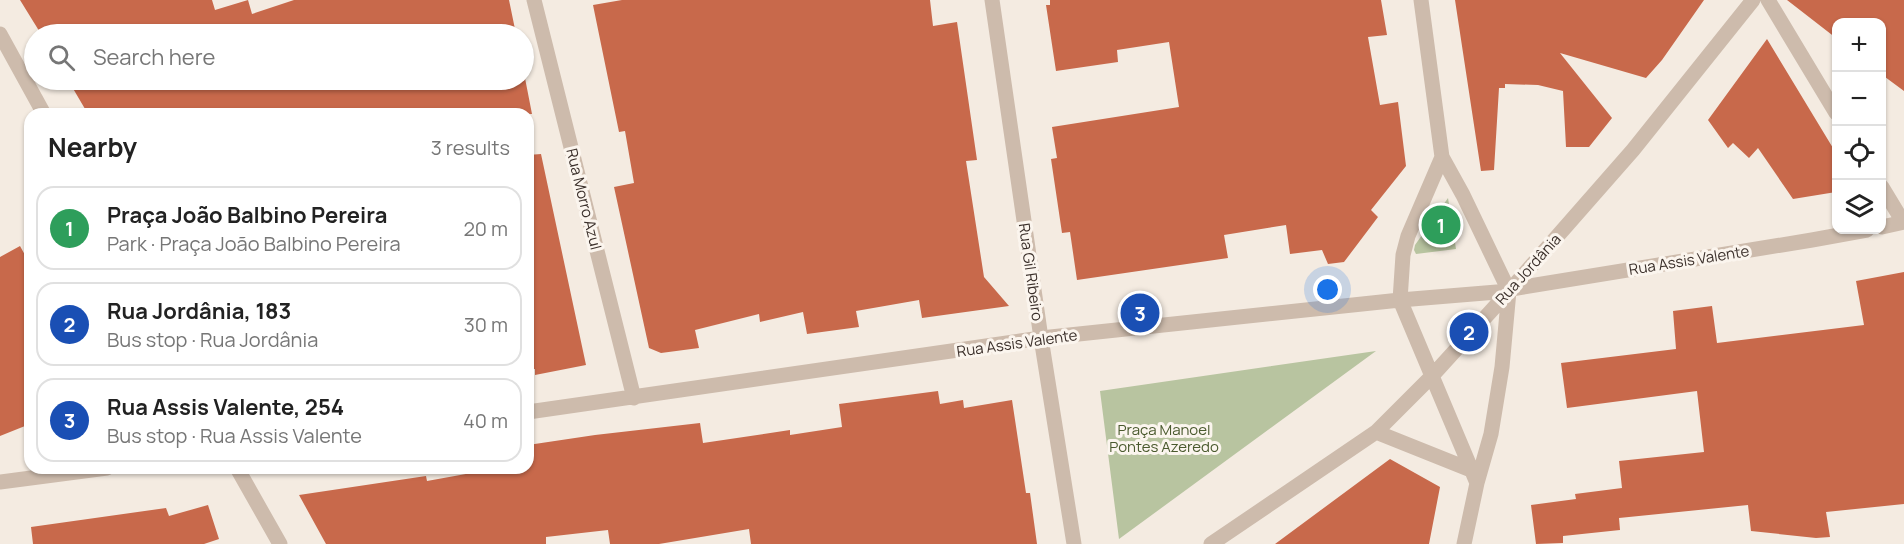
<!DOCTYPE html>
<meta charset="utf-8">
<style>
:root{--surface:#fff;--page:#f2f2f2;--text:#222;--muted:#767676;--line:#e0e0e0;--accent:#1a73e8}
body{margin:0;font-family:Manrope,sans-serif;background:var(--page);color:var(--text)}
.controls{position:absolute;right:18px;top:18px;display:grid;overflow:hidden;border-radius:12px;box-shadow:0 2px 4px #0004}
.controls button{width:54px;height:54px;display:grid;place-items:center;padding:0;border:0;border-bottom:2px solid var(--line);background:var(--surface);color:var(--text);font:30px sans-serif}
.you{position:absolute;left:1328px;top:290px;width:21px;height:21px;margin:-15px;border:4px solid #fff;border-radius:50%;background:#1a73e8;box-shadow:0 0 0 9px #1a73e833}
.badge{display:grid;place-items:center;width:39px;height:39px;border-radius:50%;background:var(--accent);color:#fff;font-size:20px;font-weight:700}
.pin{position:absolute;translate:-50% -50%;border:3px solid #fff;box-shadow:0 2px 6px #0006}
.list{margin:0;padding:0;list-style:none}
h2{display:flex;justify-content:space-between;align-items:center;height:78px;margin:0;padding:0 24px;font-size:26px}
h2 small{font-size:20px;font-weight:400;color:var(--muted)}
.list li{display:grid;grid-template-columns:39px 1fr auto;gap:18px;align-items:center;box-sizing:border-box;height:84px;margin:0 12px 12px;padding:0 12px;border:2px solid var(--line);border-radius:18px}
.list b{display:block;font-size:22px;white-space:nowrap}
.list p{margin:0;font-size:20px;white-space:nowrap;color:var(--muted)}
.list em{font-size:20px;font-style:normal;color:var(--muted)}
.icon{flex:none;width:33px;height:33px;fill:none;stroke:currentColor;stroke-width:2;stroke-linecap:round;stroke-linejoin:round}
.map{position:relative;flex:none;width:1904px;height:544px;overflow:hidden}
.search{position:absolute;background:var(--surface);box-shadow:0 2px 4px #0004;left:24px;top:24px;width:510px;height:66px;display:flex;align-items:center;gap:15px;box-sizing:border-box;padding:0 21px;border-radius:33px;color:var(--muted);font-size:22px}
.panel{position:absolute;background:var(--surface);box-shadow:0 2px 4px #0004;left:24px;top:108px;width:510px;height:366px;border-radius:18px}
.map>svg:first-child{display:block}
.green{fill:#b8c4a0}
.building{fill:#c8694b}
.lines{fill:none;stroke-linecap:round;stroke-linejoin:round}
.minor{stroke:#cdbbac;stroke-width:15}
.labels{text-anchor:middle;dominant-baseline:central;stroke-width:6;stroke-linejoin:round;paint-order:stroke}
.street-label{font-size:15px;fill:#3b302b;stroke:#fbf5ee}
.park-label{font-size:15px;fill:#4a5a2e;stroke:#fbf5ee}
</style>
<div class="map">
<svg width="1904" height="544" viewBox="0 0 1904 544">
<rect width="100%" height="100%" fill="#f4ebe1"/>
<path class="green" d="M1448 198 1456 249 1416 254 1414 250 1415 245Z
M1376 351 1119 539 1100 391Z"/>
<path class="building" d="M20 0H212L215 10 248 0 252 14 294 0H509L516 34H41Z
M622 0H930L933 26 957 22 977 160 966 161 984 277 1009 306 922 318 919 300 856 311 859 327 807 334 803 312 760 322 759 314 695 330 699 348 661 353 649 348 614 187 634 183 625 131 619 132 593 5Z
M1050 0H1381L1387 35 1368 37 1380 105 1398 102 1406 166 1371 210 1378 217 1344 262 1328 264 1322 250 1290 254 1286 225 1224 235 1228 258 1077 280 1070 232 1062 233 1051 159 1057 158 1052 127 1179 107 1169 42 1117 50 1118 62 1056 71 1046 5H1050Z
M1455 0H1704L1662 60 1646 78 1560 53 1612 118 1589 147H1566L1563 91 1538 85 1505 84V88H1499L1494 170 1481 171Z
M1787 0H1904V91L1881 74V22H1836V38Z
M1767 39 1836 153V192L1793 199 1758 148 1749 158 1733 143 1728 148 1708 120Z
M524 73 532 114H88L68 80H524Z
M541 154 586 365 535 375V369L528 370V155Z
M20 246 30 264V424L0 436V257Z
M1904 272V504L1826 512 1830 537 1816 538 1751 531 1748 505 1619 518 1620 530 1563 536V543L1536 544 1531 505 1576 499 1575 494 1622 488 1619 461 1704 452 1697 391 1567 408 1561 363 1676 349 1673 311 1712 306 1717 343 1864 325 1856 281Z
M938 391 940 404 963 400 964 408 1012 400 1026 493H1030L1037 544H751L749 529 659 544H610L608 530 546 537V544H326L299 495 426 476 427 481 499 468H528V445L595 435 700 423 703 443 790 430V435L842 427 839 404Z
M1390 459 1440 487 1429 544H1275Z
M208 505 219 539 204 544H33L31 527 166 508 169 516Z"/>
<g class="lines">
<path class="minor" d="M534 0 634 398
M992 0 1041 338 1074 544
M1421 0 1442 157 1463 195 1509 291
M1768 0 1836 113
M0 34 44 114
M1442 157 1408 236 1403 255 1400 300 1477 483
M1882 187 1903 222
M1882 227 1904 222
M1511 289 1812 240 1867 230
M528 412 1041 338 1400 300 1509 291
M1376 432 1471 470
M237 468 280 544
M0 482 107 468
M1211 544 1376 432 1432 376 1511 289 1633 150 1753 0
M1464 544 1477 483 1491 434 1502 367 1509 291"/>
</g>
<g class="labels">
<g class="street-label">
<text transform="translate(584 199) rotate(76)">Rua Morro Azul</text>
<text transform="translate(1689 260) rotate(-9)">Rua Assis Valente</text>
<text transform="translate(1528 269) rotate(-48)">Rua Jordânia</text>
<text transform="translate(1031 272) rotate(82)">Rua Gil Ribeiro</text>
<text transform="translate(1017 343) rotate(-8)">Rua Assis Valente</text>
</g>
<g class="park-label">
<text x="1164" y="429">Praça Manoel<tspan x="1164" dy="17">Pontes Azeredo</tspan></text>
</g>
</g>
</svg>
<div class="controls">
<button>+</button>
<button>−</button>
<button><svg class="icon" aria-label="locate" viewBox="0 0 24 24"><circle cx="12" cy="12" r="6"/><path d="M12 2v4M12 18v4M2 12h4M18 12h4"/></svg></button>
<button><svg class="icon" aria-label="layers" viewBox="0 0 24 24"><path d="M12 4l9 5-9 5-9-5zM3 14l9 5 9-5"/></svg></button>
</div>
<div class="you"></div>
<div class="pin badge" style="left:1441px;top:225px;background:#2e9e5b">1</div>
<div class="pin badge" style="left:1469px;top:332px;background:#1a4fb4">2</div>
<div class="pin badge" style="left:1140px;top:313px;background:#1a4fb4">3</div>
<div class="search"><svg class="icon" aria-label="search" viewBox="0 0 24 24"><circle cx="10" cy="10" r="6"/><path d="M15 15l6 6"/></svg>Search here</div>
<section class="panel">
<h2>Nearby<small>3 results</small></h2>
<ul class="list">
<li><span class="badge" style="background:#2e9e5b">1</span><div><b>Praça João Balbino Pereira</b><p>Park · Praça João Balbino Pereira</p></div><em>20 m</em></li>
<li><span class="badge" style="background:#1a4fb4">2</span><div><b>Rua Jordânia, 183</b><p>Bus stop · Rua Jordânia</p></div><em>30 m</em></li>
<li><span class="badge" style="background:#1a4fb4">3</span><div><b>Rua Assis Valente, 254</b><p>Bus stop · Rua Assis Valente</p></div><em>40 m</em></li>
</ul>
</section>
</div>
